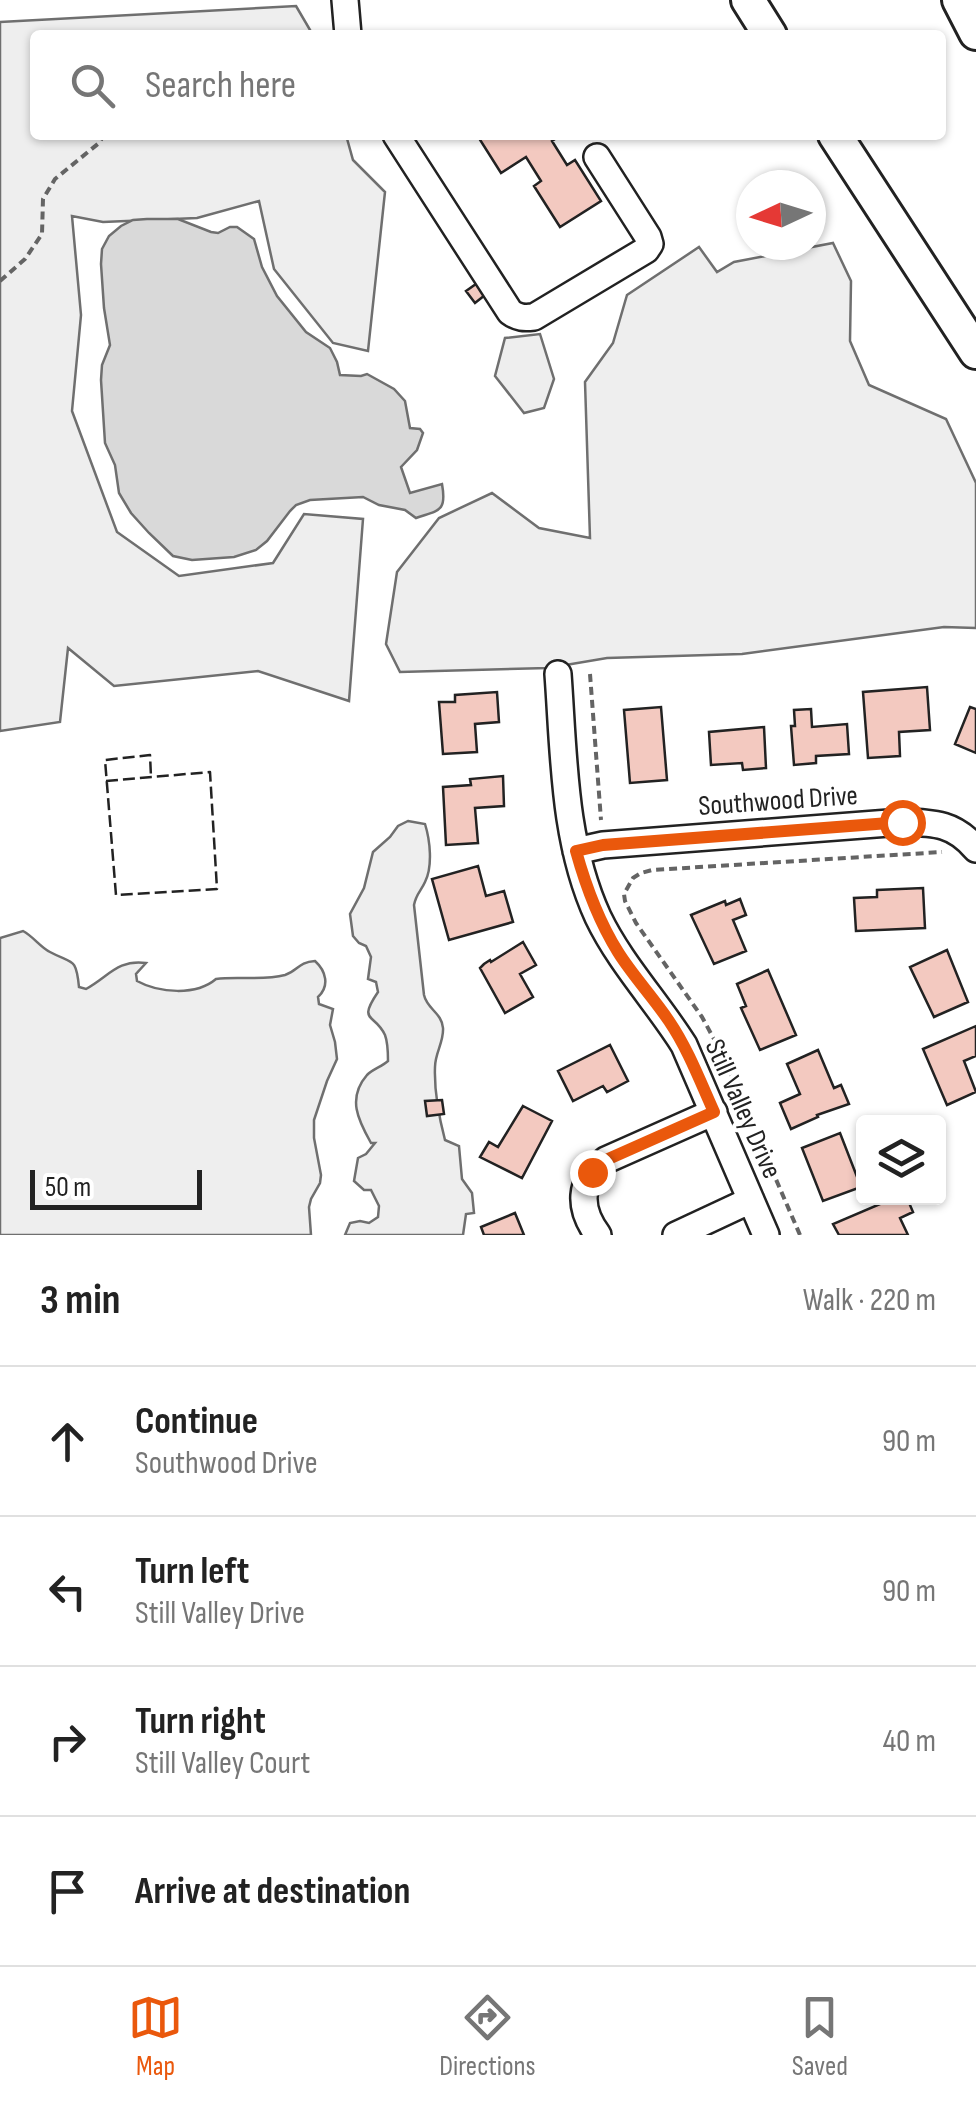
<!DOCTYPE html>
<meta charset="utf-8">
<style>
:root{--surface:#fff;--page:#f2f2f2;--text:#222;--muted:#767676;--line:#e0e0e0;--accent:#ea580c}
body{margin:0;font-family:"Sofia Sans Condensed",sans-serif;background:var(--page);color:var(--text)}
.controls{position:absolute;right:30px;bottom:30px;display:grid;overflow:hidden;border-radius:10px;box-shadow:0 2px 8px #0004}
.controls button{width:90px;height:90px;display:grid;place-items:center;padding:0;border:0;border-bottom:2px solid var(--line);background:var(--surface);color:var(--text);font:50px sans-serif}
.compass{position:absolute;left:736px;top:170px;width:90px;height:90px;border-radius:50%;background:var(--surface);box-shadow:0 2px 8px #0004;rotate:266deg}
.scale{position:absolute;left:30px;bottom:25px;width:172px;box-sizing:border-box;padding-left:10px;border:5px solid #222;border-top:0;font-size:28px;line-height:35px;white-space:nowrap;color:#222;-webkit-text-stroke:8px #fff;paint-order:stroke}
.stop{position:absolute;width:30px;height:30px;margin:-22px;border:8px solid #ea580c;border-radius:50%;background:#fff}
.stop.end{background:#ea580c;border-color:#fff;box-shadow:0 2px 10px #0008}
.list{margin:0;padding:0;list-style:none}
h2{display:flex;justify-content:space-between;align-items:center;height:130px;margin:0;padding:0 40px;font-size:42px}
h2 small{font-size:32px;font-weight:400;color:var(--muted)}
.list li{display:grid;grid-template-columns:65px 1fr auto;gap:30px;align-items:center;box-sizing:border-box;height:150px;padding:0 40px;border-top:2px solid var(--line)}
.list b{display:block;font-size:38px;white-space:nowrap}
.list p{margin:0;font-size:32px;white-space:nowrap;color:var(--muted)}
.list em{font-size:32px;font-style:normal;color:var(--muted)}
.icon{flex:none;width:55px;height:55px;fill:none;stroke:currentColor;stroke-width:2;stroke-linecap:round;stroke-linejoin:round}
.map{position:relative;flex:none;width:976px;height:1235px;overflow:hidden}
.search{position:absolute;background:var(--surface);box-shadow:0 2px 8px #0004;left:30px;right:30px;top:30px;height:110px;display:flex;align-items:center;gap:25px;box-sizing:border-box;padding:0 35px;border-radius:10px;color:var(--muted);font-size:38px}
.sheet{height:730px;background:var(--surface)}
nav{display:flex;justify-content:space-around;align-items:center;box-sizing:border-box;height:140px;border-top:2px solid var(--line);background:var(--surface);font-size:28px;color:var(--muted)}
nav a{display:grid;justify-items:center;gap:5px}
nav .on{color:var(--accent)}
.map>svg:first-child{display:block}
.green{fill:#eee;stroke:#6f6f6f;stroke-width:2.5}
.water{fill:#d9d9d9;stroke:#6f6f6f;stroke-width:2.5}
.building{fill:#f3c9c0;stroke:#222;stroke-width:2.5}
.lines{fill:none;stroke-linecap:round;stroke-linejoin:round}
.minor-casing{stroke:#222;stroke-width:30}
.major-casing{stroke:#222;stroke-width:38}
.path{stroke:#646464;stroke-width:4;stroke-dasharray:8 5;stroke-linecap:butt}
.minor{stroke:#fff;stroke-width:25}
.major{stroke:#fff;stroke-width:32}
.fence{stroke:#222;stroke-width:2.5;stroke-dasharray:12 5;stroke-linecap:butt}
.route{stroke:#ea580c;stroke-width:12}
.labels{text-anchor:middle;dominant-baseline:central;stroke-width:8;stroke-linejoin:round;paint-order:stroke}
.street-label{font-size:28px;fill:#222;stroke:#fff}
</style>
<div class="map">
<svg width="976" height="1235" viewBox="0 0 976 1235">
<rect width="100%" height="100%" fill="#fff"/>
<path class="green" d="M296 6 313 35H35V135H346L353 160 385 192 368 351 333 343 274 269 259 201 197 218 103 222 72 216 81 315 72 411 117 532 179 576 273 563 304 514 363 519 349 701 258 671 114 686 68 648 60 722 0 731V22Z
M833 243 851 281 850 341 869 385 946 419 976 483V628L944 627 742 654 607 658 548 668 400 672 386 644 397 572 439 518 492 493 539 528 590 538 585 382 613 343 627 295 699 247 717 272 734 262Z
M540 334 554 379 544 408 524 413 495 376 505 338Z
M408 821 425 824C430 840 433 866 425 882 421 891 416 894 414 905L424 995C427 1009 442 1013 443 1028 444 1042 435 1053 435 1067 434 1092 439 1117 445 1140L459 1146 462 1179 472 1193 474 1213 466 1214 463 1235H345L350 1223 360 1221 369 1223 378 1217 379 1206 371 1190H364L354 1181 358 1158 366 1154 375 1143H371C358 1120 347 1098 367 1075 373 1069 381 1067 388 1061 388 1053 388 1043 385 1035 375 1013 357 1023 378 992L376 982 368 979 371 957 366 946 359 943 353 936 350 914 364 888 373 852 390 837 398 826Z
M23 931C34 937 40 947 50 952 72 964 76 956 79 987L86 989C108 977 118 959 146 963L136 974 137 981C159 993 196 996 216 979 238 976 262 981 285 975 298 971 298 962 315 961 326 971 330 986 318 997L319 1004 333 1009 330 1025 335 1042 337 1059 327 1081 314 1120V1138L321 1175 320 1183 311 1199 309 1207 311 1235H0V938Z"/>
<path class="water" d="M147 219H178L211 232 218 233 230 227H237L254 239 262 267 277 296 306 332 330 348 337 362 340 375 361 376 367 374 394 389 405 401 410 428 420 429 423 433 417 450 401 467 410 493 442 484C447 512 439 510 416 518L405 510 379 505 363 497 310 500 296 505 290 511 267 541 256 550 234 557 192 560 173 556 149 533 131 513 119 493 115 465 105 443 101 380 102 365 110 345 104 308 101 264 102 249 109 236 121 226 133 220Z"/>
<path class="building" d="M477 135H561L552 141 567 165 575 160 601 201 560 227 534 186 541 181 526 157 501 173Z
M476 284 485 295 475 303 466 291Z
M927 687 930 730 899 732 900 756 868 758 863 692Z
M497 692 499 722 475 724 477 752 443 754 439 702H455V695Z
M661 707 667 780 630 783 624 710Z
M970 707 976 709V753L955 744Z
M811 709 812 727 847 724 849 754 816 756V763L794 765 791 726H795L794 710Z
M764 727 766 768 743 770 742 763 711 765 709 732Z
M503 776 504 806 475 808 478 843 446 845 443 787 471 785 470 779Z
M478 866 486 896 504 891 513 922 449 940 432 879Z
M923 888 925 928 856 931 854 898 877 897V890Z
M740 899 746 915 733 920 746 951 714 964 691 915 725 901 726 905Z
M523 942 536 965 520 974 533 997 505 1013 480 968 484 964 490 960 491 962Z
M947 950 968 1002 934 1017 910 967Z
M768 970 796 1035 760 1050 741 1008 746 1006 737 984Z
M976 1026V1056L964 1061 976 1092 947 1105 923 1049Z
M610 1045 628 1081 607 1092 603 1086 573 1101 558 1071Z
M818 1050 834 1088 841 1085 849 1104 817 1115 818 1117 791 1129 780 1103 800 1094 787 1064Z
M442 1100 444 1114 427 1116 425 1101Z
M523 1106 552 1121 522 1178 480 1157 489 1142 498 1147Z
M840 1133 861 1187 823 1201 802 1148Z
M894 1198H907L913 1212 900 1218 908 1235H839L833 1224Z
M515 1213 524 1235H484L481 1227Z"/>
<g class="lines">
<g class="minor-casing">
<path id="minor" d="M345 0 348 35
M396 135 510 312C518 318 524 318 534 317L646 250 650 244 648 237 597 157
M558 674C564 755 563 841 598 917 620 963 657 1002 684 1045L766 1235
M576 851 603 845 902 822C935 823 954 823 976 849
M598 1235C578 1208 578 1181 606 1160L714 1112
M676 1235 751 1200"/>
</g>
<g class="major-casing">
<path id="major" d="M748 0 770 35
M959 0 976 33
M835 135 976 352"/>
</g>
<path class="path" d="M294 35 325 32
M0 281 25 259 42 234 43 199 55 179 99 143 104 135
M590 674 601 820
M800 1235 721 1052 702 1017 636 923 625 901 624 894 633 878 641 873 652 870 942 852"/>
<use href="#minor" class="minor"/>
<use href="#major" class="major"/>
<path class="fence" d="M106 781 210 772 217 889 116 895 105 760 150 755 151 777"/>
</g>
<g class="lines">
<path class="route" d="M592 1172 606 1160 714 1112C700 1081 688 1049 669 1021 653 997 633 976 618 952 598 920 586 887 576 851L603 845 902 822"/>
</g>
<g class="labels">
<g class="street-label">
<text transform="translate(778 801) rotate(-4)">Southwood Drive</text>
<text transform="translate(743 1109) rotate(66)">Still Valley Drive</text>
</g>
</g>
</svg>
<div class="controls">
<button><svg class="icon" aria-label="layers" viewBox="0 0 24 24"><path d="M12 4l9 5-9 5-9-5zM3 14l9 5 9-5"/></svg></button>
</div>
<svg class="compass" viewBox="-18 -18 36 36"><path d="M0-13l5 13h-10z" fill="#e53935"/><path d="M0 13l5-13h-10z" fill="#767676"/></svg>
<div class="scale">50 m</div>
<div class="stop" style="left:902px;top:822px"></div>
<div class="stop end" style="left:592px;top:1172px"></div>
<div class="search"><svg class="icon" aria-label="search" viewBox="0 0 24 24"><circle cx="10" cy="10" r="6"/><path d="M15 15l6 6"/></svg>Search here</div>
</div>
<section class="sheet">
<h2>3 min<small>Walk · 220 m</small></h2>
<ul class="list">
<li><svg class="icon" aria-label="ahead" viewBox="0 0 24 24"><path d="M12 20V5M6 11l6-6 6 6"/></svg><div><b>Continue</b><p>Southwood Drive</p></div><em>90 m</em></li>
<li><svg class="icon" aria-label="left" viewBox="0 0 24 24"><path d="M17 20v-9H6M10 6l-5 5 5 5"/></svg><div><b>Turn left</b><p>Still Valley Drive</p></div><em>90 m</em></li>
<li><svg class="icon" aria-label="right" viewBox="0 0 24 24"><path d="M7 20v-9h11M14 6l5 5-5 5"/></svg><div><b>Turn right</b><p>Still Valley Court</p></div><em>40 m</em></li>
<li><svg class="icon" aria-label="arrive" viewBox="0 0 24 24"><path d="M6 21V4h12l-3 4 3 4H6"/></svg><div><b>Arrive at destination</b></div></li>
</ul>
</section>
<nav>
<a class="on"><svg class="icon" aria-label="map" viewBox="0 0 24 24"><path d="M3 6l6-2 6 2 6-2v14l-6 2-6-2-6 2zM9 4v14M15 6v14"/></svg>Map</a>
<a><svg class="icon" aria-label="directions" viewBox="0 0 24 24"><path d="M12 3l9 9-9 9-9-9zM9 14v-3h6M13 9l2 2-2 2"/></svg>Directions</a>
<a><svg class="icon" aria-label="saved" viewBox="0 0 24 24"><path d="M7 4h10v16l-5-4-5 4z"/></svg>Saved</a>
</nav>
